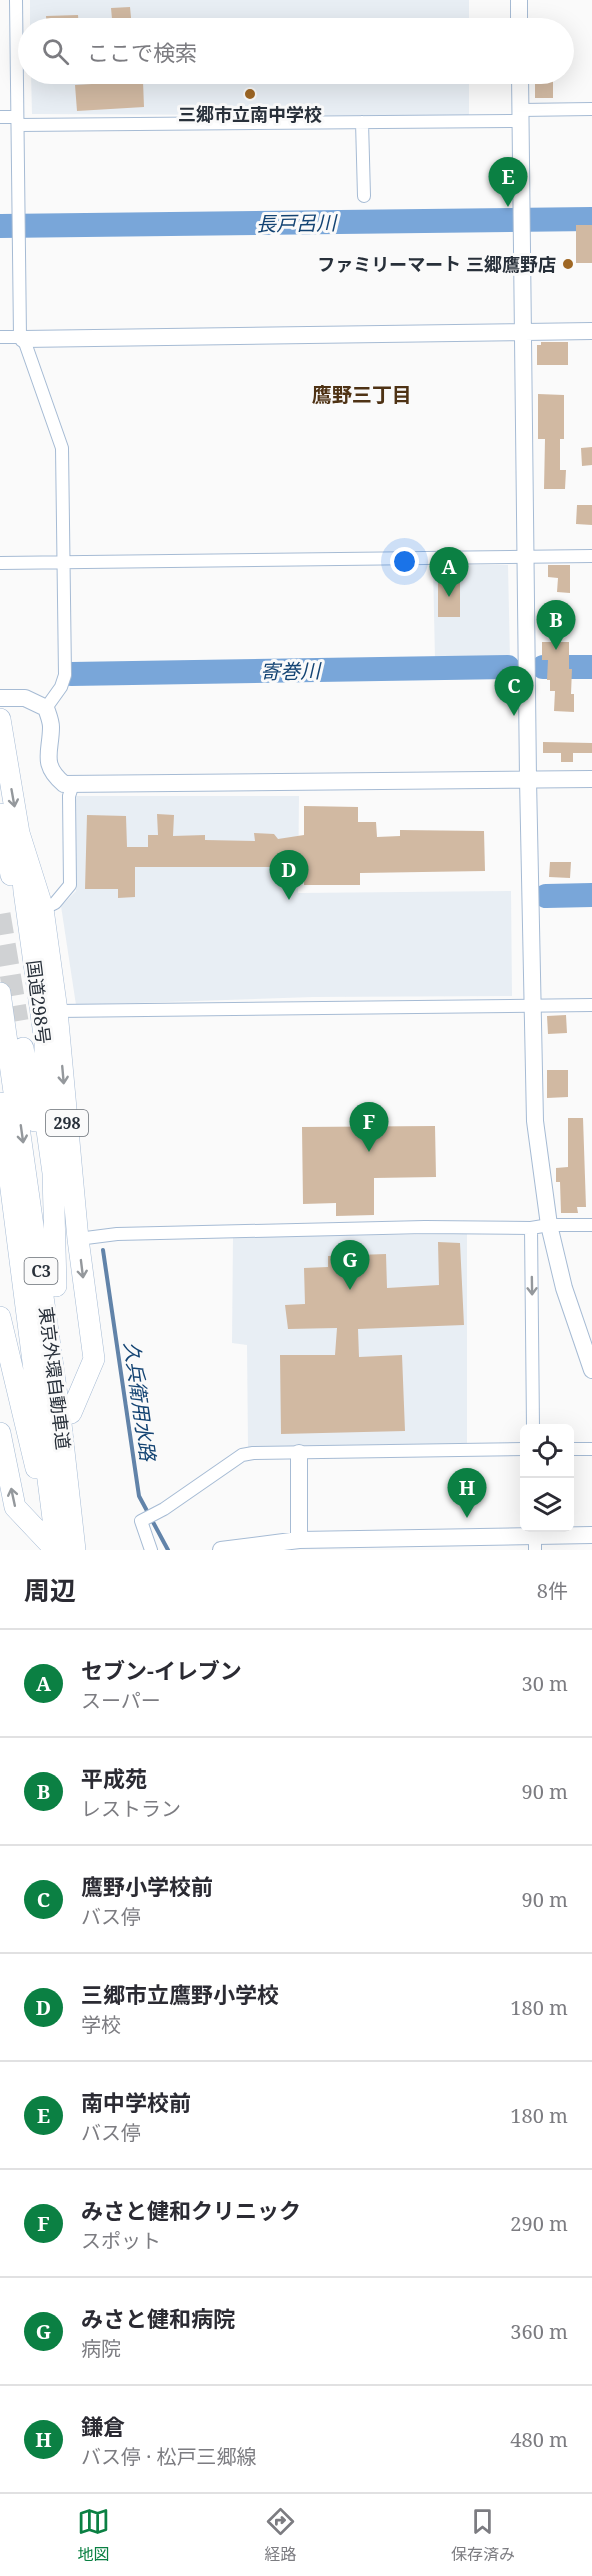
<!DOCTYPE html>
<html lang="ja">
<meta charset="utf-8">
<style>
:root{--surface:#fff;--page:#f7f7f7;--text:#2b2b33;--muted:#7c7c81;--line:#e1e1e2;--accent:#0b8043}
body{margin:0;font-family:"Noto Serif","Noto Sans JP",serif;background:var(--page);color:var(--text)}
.controls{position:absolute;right:18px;bottom:18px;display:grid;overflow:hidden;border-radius:9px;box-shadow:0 6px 24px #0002}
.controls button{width:54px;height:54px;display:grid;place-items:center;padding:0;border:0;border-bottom:2px solid var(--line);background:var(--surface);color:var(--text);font:30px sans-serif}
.you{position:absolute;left:405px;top:562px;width:21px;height:21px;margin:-15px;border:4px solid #fff;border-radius:50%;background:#1a73e8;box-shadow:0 0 0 9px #1a73e833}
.badge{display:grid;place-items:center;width:39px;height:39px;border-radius:50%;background:var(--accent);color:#fff;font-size:20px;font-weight:700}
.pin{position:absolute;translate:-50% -50px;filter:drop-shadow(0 2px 3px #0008)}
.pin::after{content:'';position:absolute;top:32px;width:21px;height:18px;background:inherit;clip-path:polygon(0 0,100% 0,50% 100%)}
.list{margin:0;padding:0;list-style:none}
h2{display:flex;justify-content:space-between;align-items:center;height:78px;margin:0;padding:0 24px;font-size:26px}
h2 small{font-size:20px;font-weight:400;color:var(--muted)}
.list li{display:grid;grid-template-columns:39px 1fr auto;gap:18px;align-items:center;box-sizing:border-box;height:108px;padding:0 24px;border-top:2px solid var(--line)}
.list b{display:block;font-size:22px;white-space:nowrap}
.list p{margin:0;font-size:20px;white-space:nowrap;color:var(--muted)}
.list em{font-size:20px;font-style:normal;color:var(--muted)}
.icon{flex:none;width:33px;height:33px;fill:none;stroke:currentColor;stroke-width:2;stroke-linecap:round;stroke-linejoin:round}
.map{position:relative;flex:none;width:592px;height:1550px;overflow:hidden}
.search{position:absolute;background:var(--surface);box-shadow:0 6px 24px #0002;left:18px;right:18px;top:18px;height:66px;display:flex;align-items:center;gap:15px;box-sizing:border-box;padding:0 21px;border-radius:33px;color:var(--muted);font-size:22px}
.sheet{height:942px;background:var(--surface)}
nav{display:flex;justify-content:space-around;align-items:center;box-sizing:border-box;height:84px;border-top:2px solid var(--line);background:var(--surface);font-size:16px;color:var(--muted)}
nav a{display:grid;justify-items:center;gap:3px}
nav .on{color:var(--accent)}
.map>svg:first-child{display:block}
.built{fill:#e8eef4}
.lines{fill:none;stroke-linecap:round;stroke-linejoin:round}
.stream{stroke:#6183a9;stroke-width:4}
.river{stroke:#79a6d9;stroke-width:24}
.building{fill:#d1b9a2}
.highway-tunnel{stroke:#d0d2d4;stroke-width:21;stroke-dasharray:21 10;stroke-linecap:butt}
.street-casing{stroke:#a6bbd4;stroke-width:14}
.secondary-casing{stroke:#a6bbd4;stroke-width:18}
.highway-casing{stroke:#a6bbd4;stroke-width:22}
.street{stroke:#fff;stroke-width:12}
.secondary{stroke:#fff;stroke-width:16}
.highway{stroke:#fff;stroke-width:21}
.oneway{stroke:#94989c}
.poi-dot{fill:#9f6724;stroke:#fafafa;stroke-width:2}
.labels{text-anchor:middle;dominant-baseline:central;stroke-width:6;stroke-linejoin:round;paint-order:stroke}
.shield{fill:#fafafa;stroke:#676d74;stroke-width:1.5}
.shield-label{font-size:16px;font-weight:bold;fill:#28303a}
.poi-label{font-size:18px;font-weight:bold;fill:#28303a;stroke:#fafafa}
.street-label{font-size:18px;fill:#28303a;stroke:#fafafa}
.water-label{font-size:20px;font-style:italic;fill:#144473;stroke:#fafafa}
.neighbourhood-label{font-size:20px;font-weight:bold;fill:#4e3214;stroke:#fafafa}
</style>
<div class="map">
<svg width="592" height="1550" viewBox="0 0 592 1550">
<rect width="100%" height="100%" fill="#fafafa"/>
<path class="built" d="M30 0H469V28H30Z
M31 74H469V116L32 114Z
M433 565H508L510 660H435Z
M76 796H299L298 893 511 891 512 996 313 997 76 1005 61 906 76 891Z
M467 1234V1445L248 1448 247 1345 232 1343 233 1237Z"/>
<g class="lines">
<path class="stream" d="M103 1250 139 1496 168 1550"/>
<path class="river" d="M0 226 592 219
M543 667H592
M71 674 508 667
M546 896 592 895"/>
</g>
<path class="building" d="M130 7 132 28H88V20L112 19 111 8Z
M78 15 79 28H47L46 16Z
M535 74H553V98H535Z
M143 81 144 107 77 111 75 85Z
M576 225H592V263H576Z
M541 342H568V365H537V345H541Z
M538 394 564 395V439H560V470H566L565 489H544L545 439H538Z
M592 447V465L582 466 581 448Z
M577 505H592V525L576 524Z
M548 565H570V593L557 592 558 578 548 577Z
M438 578H460V617H438Z
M542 642H569V669H572L571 694H574V712L554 711 555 691H550V680H547L548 660H542Z
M543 742 592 743V753H573V762H561V753H543Z
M304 806 358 807V822H376L377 837 400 836V830L484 831 485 871 360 873V885H304V867H135V897L118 898V889H85L87 815 126 816 127 847H148V835H158L157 814 174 815 173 836 205 835V840L255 841 254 833 274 834 278 839 304 835Z
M550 862H571L570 878 549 877Z
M566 1015 567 1033 548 1034 547 1016Z
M547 1070H568V1097L547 1098Z
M568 1118H583L586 1207H577L578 1213H561L560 1182H556V1168L568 1167Z
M435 1126 436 1177 374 1178V1215L336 1216V1203L303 1204 302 1127Z
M438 1242 460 1243 464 1325 358 1329 359 1357 402 1355 405 1431 281 1434 280 1355H335L337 1328 288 1329 285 1305 305 1304 304 1268 328 1267V1256L386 1254 387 1288 439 1285Z"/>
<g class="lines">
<path class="highway-tunnel" d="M0 914 18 1021"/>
<g class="street-casing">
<path id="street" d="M16 0 20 337
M520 110 592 109
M0 117H17
M362 122 364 196
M18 125 520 121
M0 337H23L62 448 65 675 61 687 46 708
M0 563 592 556
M43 909 55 903 70 885 69 796 73 784
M57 1011 592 1005
M531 1228 533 1428
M78 1239 117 1234 425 1227 531 1228 549 1225H592
M570 1449H592
M535 1528V1550
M151 1550 141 1521 164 1509 242 1455 253 1453 524 1449"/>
</g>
<g class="secondary-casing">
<path id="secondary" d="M519 0V28
M520 74 528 779 535 1121 549 1225 564 1288 592 1370
M23 339 592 331
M0 698H25L46 708C48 714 51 721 51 727 51 752 40 764 64 784L592 779
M299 1453V1540
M221 1550 299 1540 592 1535"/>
</g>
<g class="highway-casing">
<path id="highway" d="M0 719 19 833 24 891 45 1042V1116L53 1173 56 1286
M0 814 11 875
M19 833 43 909 57 1011 78 1239 94 1359 71 1413
M0 993 61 1424 75 1550
M23 1048 35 1121
M0 1103 57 1550
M0 1317 36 1468
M0 1433 15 1507 48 1542"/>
</g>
<use href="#street" class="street"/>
<use href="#secondary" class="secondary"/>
<use href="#highway" class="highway"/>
</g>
<defs><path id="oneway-shaft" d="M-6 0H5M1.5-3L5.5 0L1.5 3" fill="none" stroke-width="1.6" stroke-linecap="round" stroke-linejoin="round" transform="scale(1.5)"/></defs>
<g class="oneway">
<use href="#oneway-shaft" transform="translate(13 798) rotate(80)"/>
<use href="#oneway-shaft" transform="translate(63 1075) rotate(85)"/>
<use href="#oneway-shaft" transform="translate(22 1134) rotate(82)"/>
<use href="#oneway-shaft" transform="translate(82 1269) rotate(83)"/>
<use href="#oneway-shaft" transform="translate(532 1286) rotate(89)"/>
<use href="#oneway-shaft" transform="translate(13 1497) rotate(-102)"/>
</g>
<g class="poi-dot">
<circle cx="250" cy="94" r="6"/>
<circle cx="568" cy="264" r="6"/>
</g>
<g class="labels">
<g class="shield">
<rect x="46" y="1110" width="42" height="26" rx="4.5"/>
<rect x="24.5" y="1258" width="33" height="26" rx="4.5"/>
</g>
<g class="shield-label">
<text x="67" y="1123">298</text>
<text x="41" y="1271">C3</text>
</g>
<g class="poi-label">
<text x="250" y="114">三郷市立南中学校</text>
<text x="556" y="264" text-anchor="end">ファミリーマート 三郷鷹野店</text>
</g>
<g class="street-label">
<text transform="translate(39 1002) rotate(83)">国道298号</text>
<text transform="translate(55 1378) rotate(83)">東京外環自動車道</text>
</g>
<g class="water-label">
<text transform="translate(296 223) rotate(-1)">長戸呂川</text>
<text transform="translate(290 671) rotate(-1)">寄巻川</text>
<text transform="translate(140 1401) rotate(82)">久兵衛用水路</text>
</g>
<g class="neighbourhood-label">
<text x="362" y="394">鷹野三丁目</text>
</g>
</g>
</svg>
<div class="controls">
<button><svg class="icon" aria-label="locate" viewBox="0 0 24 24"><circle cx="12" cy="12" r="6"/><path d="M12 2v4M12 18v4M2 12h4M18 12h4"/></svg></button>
<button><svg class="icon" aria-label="layers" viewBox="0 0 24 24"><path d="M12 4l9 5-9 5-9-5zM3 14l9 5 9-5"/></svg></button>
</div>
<div class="you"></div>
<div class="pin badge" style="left:449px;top:597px">A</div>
<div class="pin badge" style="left:556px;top:650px">B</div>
<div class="pin badge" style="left:514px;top:716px">C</div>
<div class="pin badge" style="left:289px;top:900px">D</div>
<div class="pin badge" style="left:508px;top:207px">E</div>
<div class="pin badge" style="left:369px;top:1152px">F</div>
<div class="pin badge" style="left:350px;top:1290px">G</div>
<div class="pin badge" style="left:467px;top:1518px">H</div>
<div class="search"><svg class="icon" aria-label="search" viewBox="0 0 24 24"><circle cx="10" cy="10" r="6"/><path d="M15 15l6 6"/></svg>ここで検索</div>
</div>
<section class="sheet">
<h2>周辺<small>8件</small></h2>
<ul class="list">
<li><span class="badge">A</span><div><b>セブン-イレブン</b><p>スーパー</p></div><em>30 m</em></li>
<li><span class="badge">B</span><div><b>平成苑</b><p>レストラン</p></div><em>90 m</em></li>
<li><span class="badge">C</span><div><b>鷹野小学校前</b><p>バス停</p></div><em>90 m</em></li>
<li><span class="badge">D</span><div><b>三郷市立鷹野小学校</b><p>学校</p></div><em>180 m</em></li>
<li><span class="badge">E</span><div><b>南中学校前</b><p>バス停</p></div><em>180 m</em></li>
<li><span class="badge">F</span><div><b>みさと健和クリニック</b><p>スポット</p></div><em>290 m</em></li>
<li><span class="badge">G</span><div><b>みさと健和病院</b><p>病院</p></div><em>360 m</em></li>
<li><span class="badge">H</span><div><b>鎌倉</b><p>バス停 · 松戸三郷線</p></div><em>480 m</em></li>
</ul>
</section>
<nav>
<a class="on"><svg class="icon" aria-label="map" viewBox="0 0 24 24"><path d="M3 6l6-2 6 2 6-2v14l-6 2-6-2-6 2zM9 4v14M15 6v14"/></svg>地図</a>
<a><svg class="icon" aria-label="directions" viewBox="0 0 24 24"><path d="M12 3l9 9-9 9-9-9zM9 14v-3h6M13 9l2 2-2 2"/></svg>経路</a>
<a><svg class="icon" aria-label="saved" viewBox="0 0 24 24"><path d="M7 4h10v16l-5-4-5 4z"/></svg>保存済み</a>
</nav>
